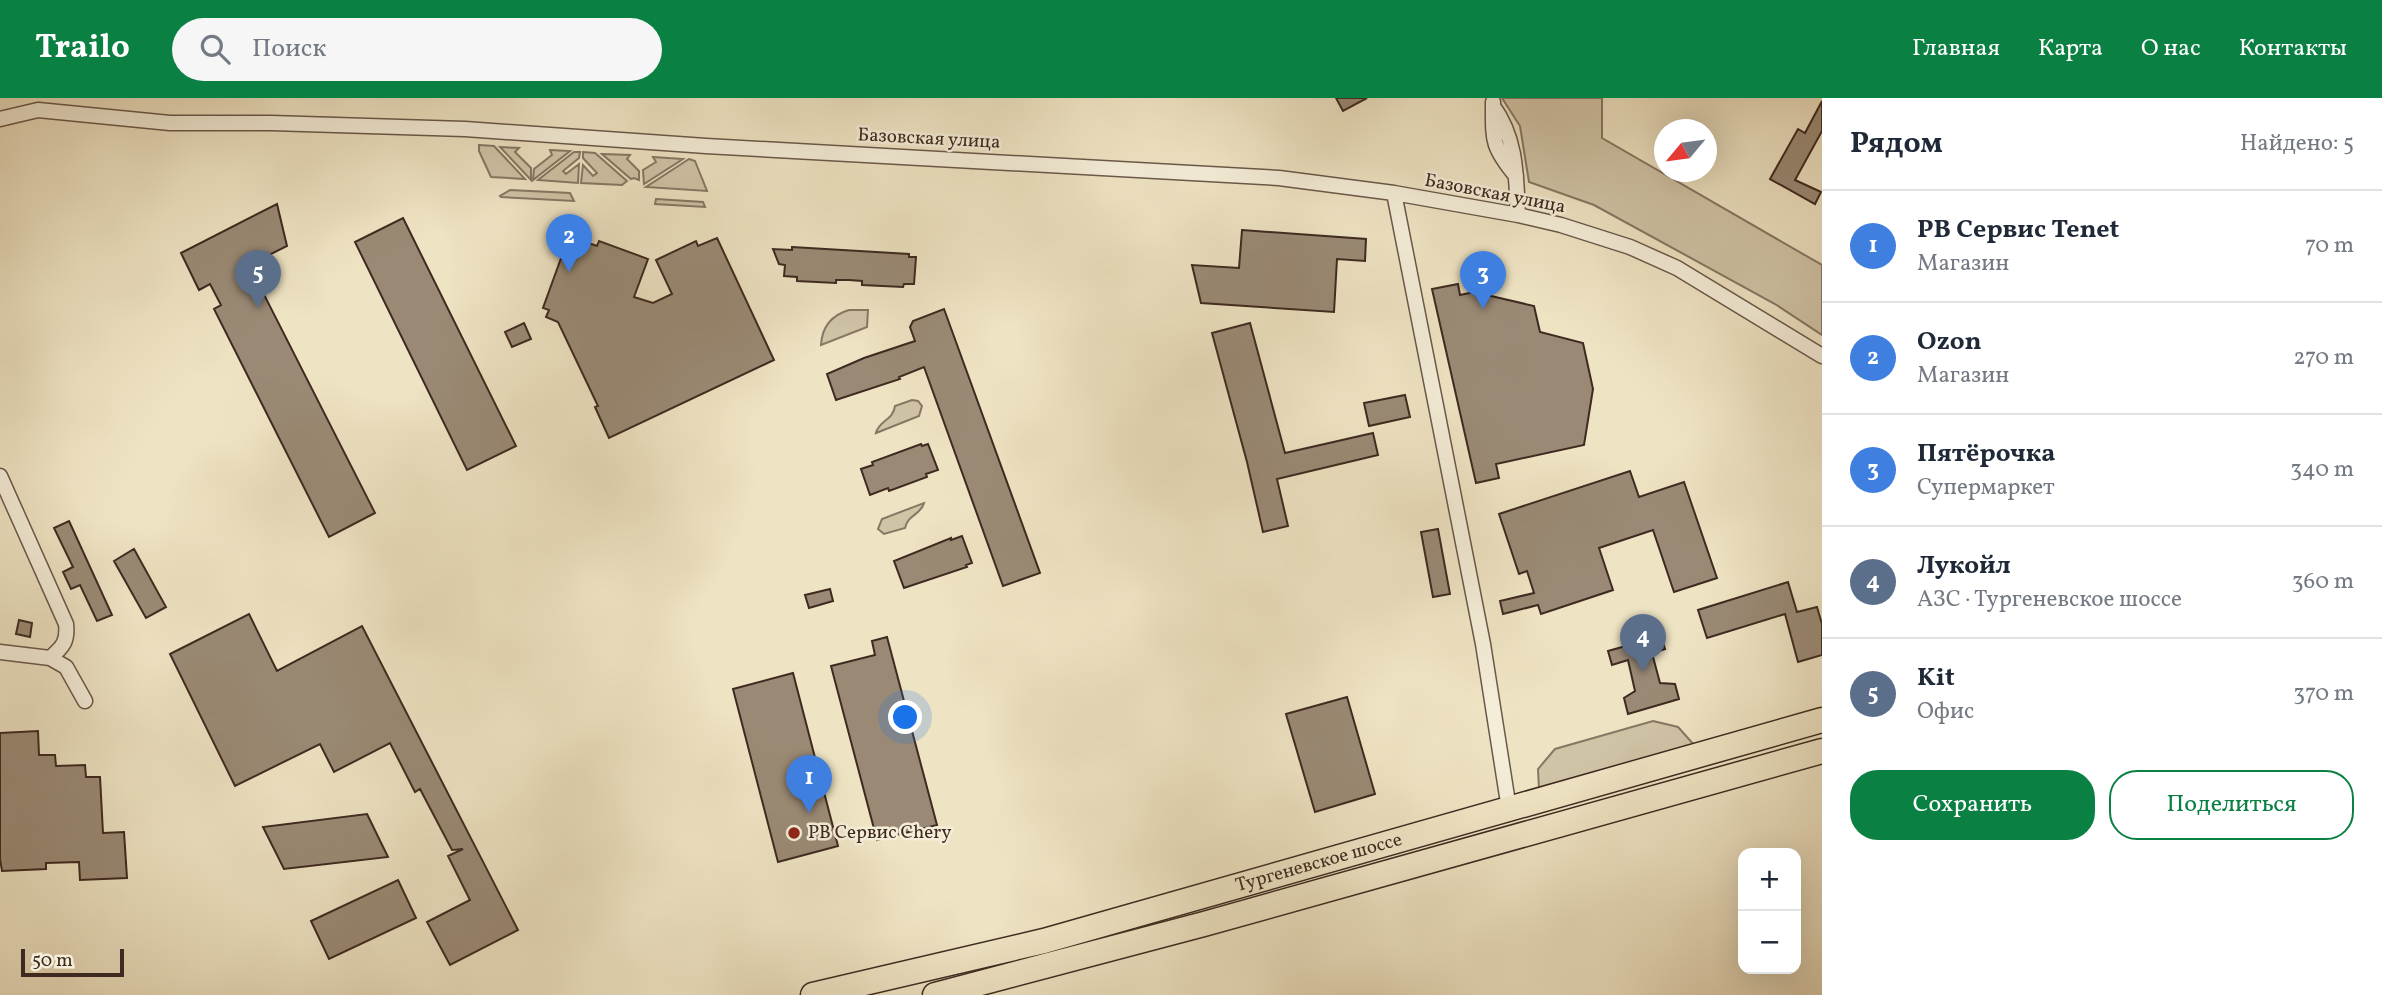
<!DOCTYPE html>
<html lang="ru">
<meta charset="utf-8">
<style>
:root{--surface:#fff;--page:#f6f6f7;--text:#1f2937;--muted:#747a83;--line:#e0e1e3;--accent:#0b8043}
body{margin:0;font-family:Vollkorn,serif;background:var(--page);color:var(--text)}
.controls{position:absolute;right:21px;bottom:21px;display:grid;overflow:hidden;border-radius:14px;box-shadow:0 7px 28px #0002}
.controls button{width:63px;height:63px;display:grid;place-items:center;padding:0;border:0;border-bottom:2px solid var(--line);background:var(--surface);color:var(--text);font:35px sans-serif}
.compass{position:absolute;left:1654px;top:21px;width:63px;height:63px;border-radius:50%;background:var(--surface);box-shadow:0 7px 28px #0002;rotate:241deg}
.scale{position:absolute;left:21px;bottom:18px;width:103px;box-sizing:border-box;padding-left:7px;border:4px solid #3e2a20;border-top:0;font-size:19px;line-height:24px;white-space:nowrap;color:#3e2a20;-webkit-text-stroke:5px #f4edd8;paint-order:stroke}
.you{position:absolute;left:906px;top:620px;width:24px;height:24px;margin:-18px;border:5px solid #fff;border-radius:50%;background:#1a73e8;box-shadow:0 0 0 10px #1a73e833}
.badge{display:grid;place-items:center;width:46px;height:46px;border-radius:50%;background:var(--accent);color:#fff;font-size:23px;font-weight:700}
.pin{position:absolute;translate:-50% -58px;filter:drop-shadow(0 2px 4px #0008)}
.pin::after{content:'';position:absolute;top:37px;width:24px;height:21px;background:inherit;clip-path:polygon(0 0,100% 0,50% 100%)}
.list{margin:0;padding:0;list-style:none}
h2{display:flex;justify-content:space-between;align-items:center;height:91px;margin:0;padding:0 28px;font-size:30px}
h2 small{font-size:23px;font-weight:400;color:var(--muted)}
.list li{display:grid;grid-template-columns:46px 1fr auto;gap:21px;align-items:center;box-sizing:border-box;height:112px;padding:0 28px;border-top:2px solid var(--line)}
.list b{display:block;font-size:26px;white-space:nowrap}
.list p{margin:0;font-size:23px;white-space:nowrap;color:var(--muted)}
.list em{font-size:23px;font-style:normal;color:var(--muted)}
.actions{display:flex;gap:14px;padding:21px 28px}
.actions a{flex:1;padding:16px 0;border:2px solid var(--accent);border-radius:28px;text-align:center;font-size:24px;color:var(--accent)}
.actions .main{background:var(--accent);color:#fff}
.icon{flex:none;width:38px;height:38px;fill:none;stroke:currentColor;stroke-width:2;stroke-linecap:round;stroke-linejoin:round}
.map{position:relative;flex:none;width:1822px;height:897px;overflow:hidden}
header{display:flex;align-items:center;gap:42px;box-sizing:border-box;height:98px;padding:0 35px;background:var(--accent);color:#fff}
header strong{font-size:33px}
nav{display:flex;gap:38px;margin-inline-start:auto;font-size:24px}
.search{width:490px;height:63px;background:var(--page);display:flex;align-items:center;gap:18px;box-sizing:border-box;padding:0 24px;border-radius:38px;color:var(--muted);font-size:26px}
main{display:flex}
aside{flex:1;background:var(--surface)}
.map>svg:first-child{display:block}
.green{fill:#d0c4a7;stroke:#877764;stroke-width:2}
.building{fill:#9a8a75;stroke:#3e2a20;stroke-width:2}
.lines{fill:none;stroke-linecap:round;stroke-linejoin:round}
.street-casing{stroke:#6a5849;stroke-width:17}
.highway-casing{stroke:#3e2a20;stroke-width:27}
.street{stroke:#f4edd8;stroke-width:14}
.highway{stroke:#eee3c3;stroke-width:24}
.poi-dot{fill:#8f2418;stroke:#f4edd8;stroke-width:2.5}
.labels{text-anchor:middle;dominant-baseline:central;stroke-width:5;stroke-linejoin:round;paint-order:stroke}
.street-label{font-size:19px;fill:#3e2a20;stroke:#f4edd8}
.poi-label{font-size:19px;fill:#3e2a20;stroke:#f4edd8;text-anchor:start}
</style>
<header>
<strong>Trailo</strong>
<div class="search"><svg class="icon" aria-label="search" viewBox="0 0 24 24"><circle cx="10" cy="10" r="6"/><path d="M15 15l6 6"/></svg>Поиск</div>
<nav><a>Главная</a><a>Карта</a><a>О нас</a><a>Контакты</a></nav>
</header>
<main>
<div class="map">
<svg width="1822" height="897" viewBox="0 0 1822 897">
<rect width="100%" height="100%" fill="#eee3c3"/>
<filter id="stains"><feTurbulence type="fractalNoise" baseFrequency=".00286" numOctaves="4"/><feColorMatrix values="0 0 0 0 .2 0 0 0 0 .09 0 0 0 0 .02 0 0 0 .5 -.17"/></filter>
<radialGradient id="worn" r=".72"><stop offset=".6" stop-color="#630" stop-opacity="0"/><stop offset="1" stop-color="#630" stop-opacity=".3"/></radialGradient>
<path class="green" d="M1502 0H1602V40L1822 167V237L1775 206 1594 107 1529 84 1520 28Z
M479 47 494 48 525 81 491 79 479 53Z
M500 49 519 50 515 54 531 70V82Z
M550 52 570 53 533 82 534 71 552 57Z
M574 54H580L579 60 563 73 566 76 579 66 578 85 538 82Z
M583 54 595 55 627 83 622 87 581 85 583 67 593 78 597 75 583 60Z
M602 56 630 57 627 61 639 73V82L634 80 631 81Z
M653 59 683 61 644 86 643 72 656 64Z
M689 61 695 63 707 93 646 89Z
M510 92 570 95 574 103 501 99 500 98Z
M656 101 703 104 705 109 655 106Z
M849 212H868L867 229 821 247C822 229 832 217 849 212Z
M912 302 918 303 922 308 919 318 876 335C879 322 893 323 895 308Z
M924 405C921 417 908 416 905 430L884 436 878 431 882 421Z
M1653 623 1678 629 1696 649 1539 692 1538 671 1555 651Z"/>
<path class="building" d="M1336 0H1367L1343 13Z
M1822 3V33L1795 82 1821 94 1815 106 1770 81 1798 31 1805 35Z
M277 106 287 148 249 167 375 415 329 439 214 211 221 207 210 186 199 192 181 155Z
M403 120 516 348 467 372 355 144Z
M1242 132 1366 141 1365 163 1337 161 1334 214 1201 205 1192 167 1239 170Z
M717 140 774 262 609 340 595 309 598 308 558 224 546 219 549 212 543 210 564 152 583 143 597 148 599 143 648 161 634 199 653 205 672 196 656 162 696 143 698 148Z
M792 149 909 156V159H916L914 186H904L903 189 862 187V183L849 182H836V185L797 183V179L784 178 785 167 779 166 773 151 792 152Z
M1458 186 1460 197 1474 194 1534 208 1540 234 1583 245 1593 291 1584 347 1496 366 1499 380 1476 385 1432 191Z
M944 211 1040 475 1003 488 924 269 899 279 900 281 836 302 827 276 864 260 915 243 910 229 913 223Z
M524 225 531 241 512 249 505 234Z
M1250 225 1285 355 1373 335 1378 357 1277 381 1288 428 1263 434 1247 364 1212 235Z
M1405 297 1410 319 1369 328 1364 305Z
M921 346 922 348 928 346 938 372 926 376 927 379 889 393 888 390 870 397 861 371 873 367 872 364Z
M1630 373 1639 399 1684 384 1717 480 1674 494 1653 432 1599 450 1613 492 1541 516 1538 507 1503 516 1500 503 1534 495 1527 473 1519 476 1499 416Z
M69 423 112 517 97 523 80 487 71 491 63 474 73 469 54 430Z
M1438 431 1450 496 1433 499 1421 434Z
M962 438 972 465 966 467 967 469 904 490 894 463 951 440V442Z
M134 451 166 509 146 520 114 463Z
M1788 484 1797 514 1817 509 1822 526V557L1798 564 1785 516 1707 540 1698 512Z
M830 491 833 503 809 510 805 497Z
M249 516 277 573 362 528 518 832 450 867 427 824 470 802 448 758 463 751 452 752 420 691 415 694 390 645 334 674 320 646 235 688 170 556Z
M19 522 32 525 30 539 16 536Z
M1661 538 1665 551 1652 555 1660 585 1675 586 1679 601 1628 616 1624 600 1635 593 1628 562 1612 567 1608 553Z
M887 539 937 727 877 742 831 568 875 557 872 543Z
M793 575 838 748 778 764 733 591Z
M1347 599 1375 696 1315 714 1286 616Z
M38 633 39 657H55L56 668 85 667 86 679H100L103 735 124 734 127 780 80 782 79 764 46 765V771L2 773 0 761V635Z
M367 716 388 759 284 771 263 729Z
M398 782 416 820 329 861 311 823Z"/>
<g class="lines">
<g class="street-casing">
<path id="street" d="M1493 4C1493 42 1491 48 1516 78
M1493 8C1517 41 1516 78 1518 117
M0 21 38 12 170 25H271L465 31 706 48 1279 80 1394 95 1518 117 1561 127 1630 149 1677 170 1822 258
M1394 95 1483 546 1509 711
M0 378 66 526C68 543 63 549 50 560
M0 554 50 560 66 569 85 603"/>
</g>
<g class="highway-casing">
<g id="highway">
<path id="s1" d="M813 897 1044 843 1822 622"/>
<path d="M935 897 1204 826 1822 653"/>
</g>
</g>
<use href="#street" class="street"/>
<use href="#highway" class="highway"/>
</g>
<circle class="poi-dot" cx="794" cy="735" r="7"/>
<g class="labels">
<g class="street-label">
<text transform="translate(929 41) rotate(3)">Базовская улица</text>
<text transform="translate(1495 96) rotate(11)">Базовская улица</text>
<text stroke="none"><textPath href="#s1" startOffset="523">Тургеневское шоссе</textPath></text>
</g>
<g class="poi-label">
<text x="808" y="735">PB Сервис Chery</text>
</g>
</g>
<rect width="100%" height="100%" filter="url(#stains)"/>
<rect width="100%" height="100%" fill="url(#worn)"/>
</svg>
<div class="controls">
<button>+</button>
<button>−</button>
</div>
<svg class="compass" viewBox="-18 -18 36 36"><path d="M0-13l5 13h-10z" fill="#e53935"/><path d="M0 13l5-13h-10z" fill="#747a83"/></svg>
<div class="scale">50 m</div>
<div class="you"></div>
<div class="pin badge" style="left:809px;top:715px;background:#3f7fe0">1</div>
<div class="pin badge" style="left:569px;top:174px;background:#3f7fe0">2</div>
<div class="pin badge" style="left:1483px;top:211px;background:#3f7fe0">3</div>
<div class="pin badge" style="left:1643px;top:574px;background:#5c6f8a">4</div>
<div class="pin badge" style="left:258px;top:210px;background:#5c6f8a">5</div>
</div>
<aside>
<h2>Рядом<small>Найдено: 5</small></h2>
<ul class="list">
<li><span class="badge" style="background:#3f7fe0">1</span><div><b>PB Сервис Tenet</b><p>Магазин</p></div><em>70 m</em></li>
<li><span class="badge" style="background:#3f7fe0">2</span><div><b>Ozon</b><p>Магазин</p></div><em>270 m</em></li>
<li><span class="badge" style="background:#3f7fe0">3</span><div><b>Пятёрочка</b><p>Супермаркет</p></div><em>340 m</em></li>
<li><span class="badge" style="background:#5c6f8a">4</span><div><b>Лукойл</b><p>АЗС · Тургеневское шоссе</p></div><em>360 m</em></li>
<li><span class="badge" style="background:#5c6f8a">5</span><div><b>Kit</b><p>Офис</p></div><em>370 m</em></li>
</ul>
<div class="actions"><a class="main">Сохранить</a><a>Поделиться</a></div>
</aside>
</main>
